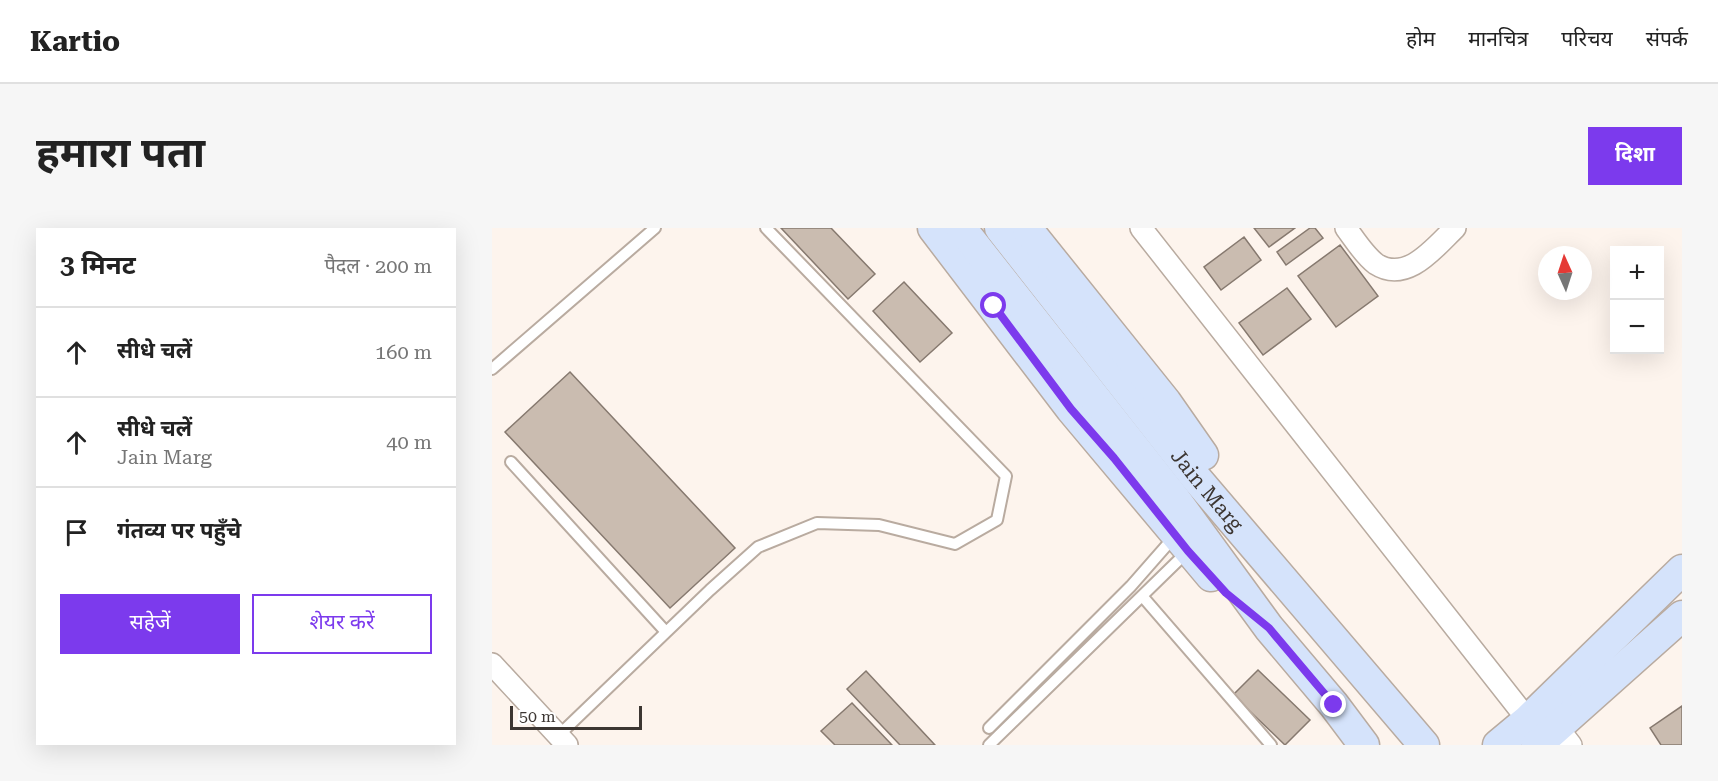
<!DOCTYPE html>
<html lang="hi">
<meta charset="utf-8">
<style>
:root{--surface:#fff;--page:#f6f6f6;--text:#222;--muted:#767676;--line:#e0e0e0;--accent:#7c3aed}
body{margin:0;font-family:"Roboto Serif","Noto Sans Devanagari",serif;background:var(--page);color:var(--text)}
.controls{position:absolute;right:18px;top:18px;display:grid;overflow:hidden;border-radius:0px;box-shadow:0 6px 24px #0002}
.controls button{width:54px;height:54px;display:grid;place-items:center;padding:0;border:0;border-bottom:2px solid var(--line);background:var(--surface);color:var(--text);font:30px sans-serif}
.compass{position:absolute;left:1046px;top:18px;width:54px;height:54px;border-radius:50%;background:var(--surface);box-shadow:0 6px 24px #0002;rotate:357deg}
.scale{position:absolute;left:18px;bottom:15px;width:132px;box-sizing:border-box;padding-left:6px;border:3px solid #3c3632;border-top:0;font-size:16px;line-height:21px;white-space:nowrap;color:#3c3632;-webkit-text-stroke:4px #fff;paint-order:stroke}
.stop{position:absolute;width:18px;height:18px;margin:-14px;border:4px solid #7c3aed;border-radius:50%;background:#fff}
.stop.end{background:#7c3aed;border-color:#fff;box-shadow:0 2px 6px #0008}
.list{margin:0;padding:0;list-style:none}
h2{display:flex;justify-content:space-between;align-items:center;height:78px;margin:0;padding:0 24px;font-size:26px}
h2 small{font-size:20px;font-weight:400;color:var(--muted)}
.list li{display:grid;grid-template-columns:39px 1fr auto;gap:18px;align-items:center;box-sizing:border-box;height:90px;padding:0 24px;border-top:2px solid var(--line)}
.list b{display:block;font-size:22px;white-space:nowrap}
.list p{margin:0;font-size:20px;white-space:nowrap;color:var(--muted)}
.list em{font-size:20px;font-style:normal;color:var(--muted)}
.actions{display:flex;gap:12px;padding:18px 24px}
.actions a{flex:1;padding:14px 0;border:2px solid var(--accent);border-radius:0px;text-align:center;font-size:21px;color:var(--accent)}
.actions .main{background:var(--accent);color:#fff}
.icon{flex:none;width:33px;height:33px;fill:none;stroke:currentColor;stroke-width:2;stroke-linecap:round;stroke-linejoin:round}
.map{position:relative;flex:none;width:1190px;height:517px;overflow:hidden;border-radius:0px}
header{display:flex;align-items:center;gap:36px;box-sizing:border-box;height:84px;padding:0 30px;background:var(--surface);border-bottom:2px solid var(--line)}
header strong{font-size:28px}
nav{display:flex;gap:33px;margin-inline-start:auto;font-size:21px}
.intro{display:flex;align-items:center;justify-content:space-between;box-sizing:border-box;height:144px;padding:0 36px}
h1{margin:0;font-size:42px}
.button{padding:15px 27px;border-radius:0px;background:var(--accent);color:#fff;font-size:21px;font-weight:700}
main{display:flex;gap:36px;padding:0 36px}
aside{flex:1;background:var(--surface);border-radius:0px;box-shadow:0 6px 24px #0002}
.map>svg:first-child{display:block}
.building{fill:#cabcb0;stroke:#86796f;stroke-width:1.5}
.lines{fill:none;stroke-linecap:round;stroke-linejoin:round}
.lane-casing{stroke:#b9aba0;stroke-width:14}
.street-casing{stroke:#b9aba0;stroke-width:24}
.secondary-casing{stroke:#b9aba0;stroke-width:33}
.lane{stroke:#fff;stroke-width:10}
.street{stroke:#fff;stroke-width:21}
.secondary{stroke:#d5e3fb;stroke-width:30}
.route{stroke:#7c3aed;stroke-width:8}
.labels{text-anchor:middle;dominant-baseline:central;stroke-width:4.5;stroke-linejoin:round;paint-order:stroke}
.street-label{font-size:21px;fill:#3c3632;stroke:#fff}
</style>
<header>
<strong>Kartio</strong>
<nav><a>होम</a><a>मानचित्र</a><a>परिचय</a><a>संपर्क</a></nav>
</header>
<div class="intro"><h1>हमारा पता</h1><a class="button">दिशा</a></div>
<main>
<aside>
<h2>3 मिनट<small>पैदल · 200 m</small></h2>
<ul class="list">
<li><svg class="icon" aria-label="ahead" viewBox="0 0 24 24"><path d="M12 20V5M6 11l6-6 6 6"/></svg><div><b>सीधे चलें</b></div><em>160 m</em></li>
<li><svg class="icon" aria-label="ahead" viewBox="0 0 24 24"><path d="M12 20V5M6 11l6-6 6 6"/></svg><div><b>सीधे चलें</b><p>Jain Marg</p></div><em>40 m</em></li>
<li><svg class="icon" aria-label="arrive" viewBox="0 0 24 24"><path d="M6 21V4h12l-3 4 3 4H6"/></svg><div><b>गंतव्य पर पहुँचे</b></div></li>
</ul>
<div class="actions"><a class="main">सहेजें</a><a>शेयर करें</a></div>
</aside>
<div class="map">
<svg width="1190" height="517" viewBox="0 0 1190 517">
<rect width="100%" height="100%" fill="#fdf4ed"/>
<path class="building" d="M289 0H339L383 46 356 71Z
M762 0H803L777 19Z
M818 0H823L831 10 794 37 785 24Z
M752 9 769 32 729 62 712 39Z
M848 17 886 68 844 99 806 48Z
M412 54 460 105 428 134 381 83Z
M795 60 819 91 771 127 747 95Z
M78 144 243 320 178 380 13 204Z
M766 442 818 492 793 517 741 467Z
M374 443 443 517H408L355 461Z
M360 475 400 517H343L329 503Z
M1190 478V517H1169L1158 500Z"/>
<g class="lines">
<g class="lane-casing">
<path id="lane" d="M0 141 163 0
M19 234 174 404
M651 369 779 517
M497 500 639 358 682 309
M66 508 218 362 266 319 325 295 387 297 463 316 505 292 514 248 274 0
M497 517 696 323"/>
</g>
<g class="street-casing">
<path id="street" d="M649 0 1036 492
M854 0C863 12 872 27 884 36 915 56 943 19 963 0
M0 436 75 517
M1065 499 1079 517"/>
</g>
<g class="secondary-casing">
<g id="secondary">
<path d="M441 0 579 181 719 348"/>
<path d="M469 0 683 271 777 400 842 477 872 517"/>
<path id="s1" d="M508 0 704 250 932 517"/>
<path d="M536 2 674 174 711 227"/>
<path d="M1006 517 1036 492 1190 342"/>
<path d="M1045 517 1190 388"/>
</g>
</g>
<use href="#lane" class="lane"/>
<use href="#street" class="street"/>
<use href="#secondary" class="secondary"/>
</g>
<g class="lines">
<path class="route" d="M502 78 579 181 622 230 696 323 734 365 777 400 842 477"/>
</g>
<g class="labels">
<g class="street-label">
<text stroke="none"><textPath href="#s1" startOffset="334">Jain Marg</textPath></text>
</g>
</g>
</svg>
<div class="controls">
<button>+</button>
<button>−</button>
</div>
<svg class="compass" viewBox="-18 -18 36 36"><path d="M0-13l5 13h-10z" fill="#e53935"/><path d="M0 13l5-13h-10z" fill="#767676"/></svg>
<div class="scale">50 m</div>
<div class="stop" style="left:502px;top:78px"></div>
<div class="stop end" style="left:842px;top:477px"></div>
</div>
</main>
